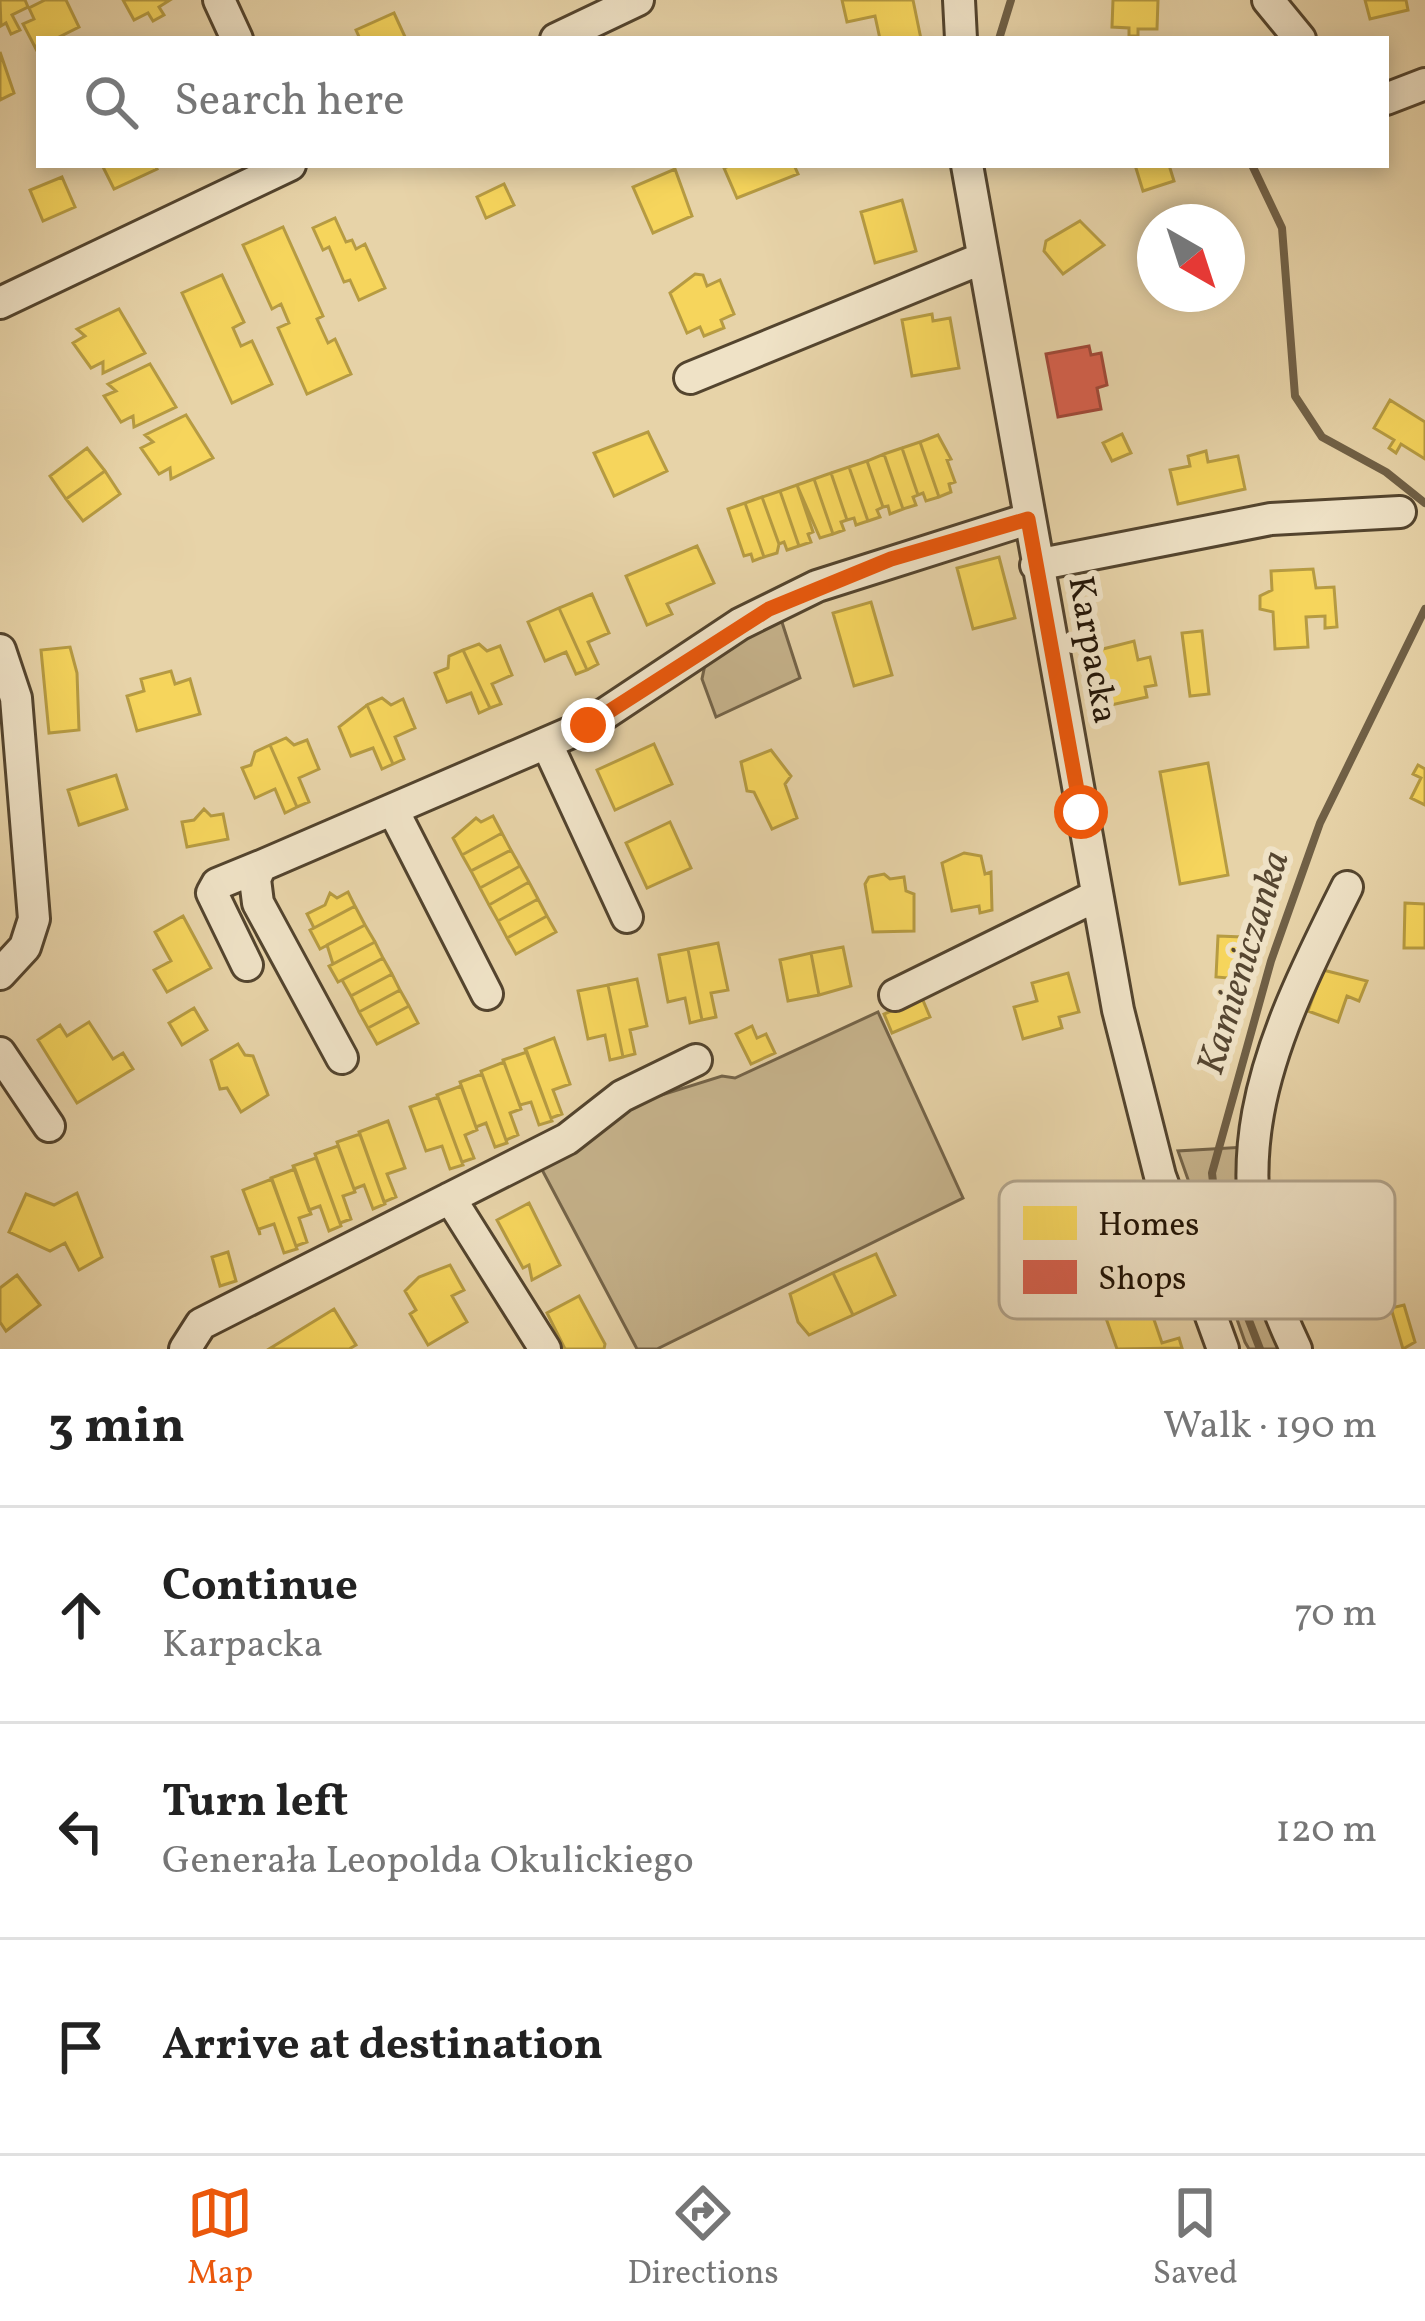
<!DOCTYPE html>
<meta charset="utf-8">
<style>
:root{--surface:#fff;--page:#f2f2f2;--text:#222;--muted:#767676;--line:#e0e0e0;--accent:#ea580c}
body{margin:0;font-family:Vollkorn,serif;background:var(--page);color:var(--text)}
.compass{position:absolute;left:1137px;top:204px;width:108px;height:108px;border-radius:50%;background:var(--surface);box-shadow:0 6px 18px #0003;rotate:141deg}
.stop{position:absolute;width:36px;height:36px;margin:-27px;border:9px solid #ea580c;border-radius:50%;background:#fff}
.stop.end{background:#ea580c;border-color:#fff;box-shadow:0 3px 12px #0008}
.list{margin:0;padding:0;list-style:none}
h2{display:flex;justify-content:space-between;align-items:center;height:156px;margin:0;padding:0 48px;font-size:51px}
h2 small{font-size:39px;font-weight:400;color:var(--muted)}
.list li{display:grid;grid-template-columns:78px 1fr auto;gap:36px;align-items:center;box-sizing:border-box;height:216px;padding:0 48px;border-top:3px solid var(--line)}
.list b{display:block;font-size:45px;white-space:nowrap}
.list p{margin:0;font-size:39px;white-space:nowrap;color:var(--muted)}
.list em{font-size:39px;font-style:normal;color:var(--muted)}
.icon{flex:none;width:66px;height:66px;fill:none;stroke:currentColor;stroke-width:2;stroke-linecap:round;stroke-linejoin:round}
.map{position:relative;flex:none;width:1425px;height:1349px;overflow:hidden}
.search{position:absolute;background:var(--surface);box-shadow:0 6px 18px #0003;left:36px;right:36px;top:36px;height:132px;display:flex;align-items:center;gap:30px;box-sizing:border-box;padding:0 42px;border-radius:0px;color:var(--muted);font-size:45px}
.sheet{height:804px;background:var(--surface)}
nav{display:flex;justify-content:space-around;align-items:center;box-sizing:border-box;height:168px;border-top:3px solid var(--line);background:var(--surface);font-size:33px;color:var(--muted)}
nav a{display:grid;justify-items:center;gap:6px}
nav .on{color:var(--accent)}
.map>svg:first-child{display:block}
.green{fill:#c6b38c;stroke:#746449;stroke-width:3}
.homes{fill:#f6d55c;stroke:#b69b42;stroke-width:3}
.shops{fill:#d6604d;stroke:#a04938;stroke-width:3}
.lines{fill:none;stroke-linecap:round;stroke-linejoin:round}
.stream{stroke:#706046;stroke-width:8}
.minor-casing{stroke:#53442e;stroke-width:36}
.minor{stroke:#efe2c6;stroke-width:30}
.route{stroke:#ea580c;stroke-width:15}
.labels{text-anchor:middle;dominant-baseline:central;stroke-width:12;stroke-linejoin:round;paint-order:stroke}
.street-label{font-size:36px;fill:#221406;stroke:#efe2c6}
.water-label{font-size:39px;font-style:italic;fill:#564631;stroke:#efe2c6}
.key{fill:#efe2c6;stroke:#b2a48c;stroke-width:3}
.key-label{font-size:33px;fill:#221406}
</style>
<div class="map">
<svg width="1425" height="1349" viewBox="0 0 1425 1349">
<rect width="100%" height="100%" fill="#e7d3a8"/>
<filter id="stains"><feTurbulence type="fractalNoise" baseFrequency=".00167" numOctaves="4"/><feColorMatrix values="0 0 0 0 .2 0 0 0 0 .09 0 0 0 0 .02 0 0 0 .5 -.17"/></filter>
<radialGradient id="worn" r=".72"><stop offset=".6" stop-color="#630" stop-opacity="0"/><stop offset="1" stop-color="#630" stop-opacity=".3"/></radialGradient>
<path class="green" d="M779 613 800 678 716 717 702 679 707 655Z
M878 1012 963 1198 657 1349H637L539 1164 639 1102 722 1076 735 1078Z
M1245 1147 1236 1203 1286 1349H1249L1245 1342 1178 1151Z"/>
<path class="homes" d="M0 0H25L28 7 12 15 20 30 11 34 6 23 1 26Z
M45 0H66L79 27 55 39H39L36 49 23 24 34 19 29 8Z
M123 0H170L159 7 164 15 153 21 148 13 134 20Z
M842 0H913L921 39H880L875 16 847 22Z
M1113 0H1158L1157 29H1138V36H1129V28L1112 27Z
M1365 0H1406L1408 10 1370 19Z
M394 13 406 39H360L356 30Z
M0 52 14 93 0 100Z
M102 165H155L157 169 114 189Z
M731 165H794L798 174 737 198 724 168Z
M1135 165H1169L1174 181 1143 191Z
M675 169 692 216 653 233 633 187Z
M62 177 75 207 43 221 30 190Z
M504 184 514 205 486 218 477 197Z
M902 200 916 251 875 263 861 212Z
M335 218 346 242 352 240 356 249 365 244 385 288 359 300 350 280 344 282 329 247 323 250 313 228Z
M1080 221 1104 245 1063 274 1044 251 1046 241Z
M283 227 323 316 317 319 328 343 335 339 351 374 307 394 278 328 289 323 281 304 272 309 243 245Z
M695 274 703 275 707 286 720 280 734 314 721 320 724 328 704 336 700 327 687 333 670 293Z
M222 275 244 322 233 328 241 346 252 341 272 384 232 403 182 293Z
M119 309 145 353 103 373V362L91 368 73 343 85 336 77 329Z
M932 314 933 321 950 318 959 368 912 376 902 320Z
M150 364 176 407 134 427 133 416 121 422 104 396 116 391 108 384Z
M1390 400 1425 422V459L1401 444 1396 453 1389 448 1394 440 1374 428Z
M186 415 213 458 171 479 170 468 159 474 141 448 153 442 145 435Z
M648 432 667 471 614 496 594 453Z
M1122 434 1131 453 1112 461 1103 443Z
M938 435 951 459 947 460 955 482 949 484 951 492 939 497 920 442Z
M920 442 939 497 926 501 923 493 918 495 902 448Z
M87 448 105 471 66 499 50 476Z
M902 448 918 495 913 497 916 505 903 509 884 454Z
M1206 451 1208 462 1238 456 1245 489 1178 504 1170 470 1190 466 1188 456Z
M884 454 903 509 890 514 888 506 883 507 867 461Z
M867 461 883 507 877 510 880 517 868 521 849 467Z
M849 467 868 521 856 525 854 518 847 520 831 473Z
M105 471 120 494 83 521 66 499Z
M831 473 847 520 841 522 844 530 833 534 814 479Z
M814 479 833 534 820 538 797 485Z
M797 485 813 532 808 534 811 542 799 546 780 491Z
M780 491 799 546 787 550 784 542 779 544 762 497Z
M762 497 779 544 777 553 764 557 745 503Z
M745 503 764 557 753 561 751 554 744 556 728 509Z
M697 546 714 583 667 604 672 614 647 625 626 576Z
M999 557 1015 618 973 629 957 568Z
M1313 569 1316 588 1334 587 1337 627 1325 628V616L1306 617 1308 647 1275 649 1273 612 1260 609V596L1272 590 1271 571Z
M592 594 609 633 588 642 598 664 587 670 559 608Z
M871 602 892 675 854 686 833 613Z
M559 608 587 670 576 674 566 652 545 661 528 622Z
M1202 631 1209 694 1190 696 1182 633Z
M1134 641 1138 660 1150 657 1156 685 1145 687 1147 697 1111 705 1099 669V650Z
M479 644 487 651 500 646 512 675 492 684 501 704 490 708 463 650Z
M70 647 77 673 79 730 49 733 41 650Z
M463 650 490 708 479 713 471 693 447 702 435 673 448 668 449 656Z
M171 671 175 684 190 679 200 714 137 731 127 696 144 691 141 679Z
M382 698 391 705 403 699 415 728 395 737 404 759 393 764 367 705Z
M367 705 393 764 382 769 373 748 351 756 339 727Z
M286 738 294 745 307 740 319 769 299 778 309 802 297 807 270 745Z
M654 744 672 784 615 810 597 770Z
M270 745 297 807 285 813 275 789 255 798 242 768 251 765 255 752Z
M771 750 791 776 785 784 797 818 772 829 754 792 747 791 741 762Z
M1208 763 1228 875 1180 884 1160 772Z
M1418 765 1425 769V805L1411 798 1421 778 1413 774Z
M116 775 127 809 79 825 68 790Z
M204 809 211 816 223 814 228 839 187 847 182 822 194 820Z
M493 816 502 833 462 855 453 838 476 818 481 822Z
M670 822 691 868 647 888 626 843Z
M502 833 511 850 471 871 462 855Z
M511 850 520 866 480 888 471 871Z
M964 853 981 856 985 874 991 872 992 910 980 913 979 906 952 911 942 863Z
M520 866 529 882 489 905 480 888Z
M884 874 890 879 904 877 906 891 914 894V931L873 932 865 884 869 877Z
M529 882 538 899 498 921 489 905Z
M348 892 355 906 314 928 307 914 325 905 330 893 337 898Z
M538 899 547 916 507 938 498 921Z
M1405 903 1425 904V948H1404Z
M355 906 365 925 320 949 310 930Z
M183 916 211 968 167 992 154 970 171 961 155 932Z
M547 916 556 932 516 954 507 938Z
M365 925 375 942 333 964 327 945Z
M1218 936 1242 937 1240 979 1216 977Z
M375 942 383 958 338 982 329 966Z
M718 943 728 990 711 993 716 1017 702 1020 688 949Z
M843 947 851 986 819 995 811 953Z
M688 949 702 1020 690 1023 685 998 668 1002 659 955Z
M811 953 819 995 788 1001 780 960Z
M383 958 392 974 351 996 342 980Z
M1323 970 1367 981 1359 1001 1347 996 1338 1022 1308 1011Z
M1068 973 1079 1012 1059 1017 1062 1028 1023 1039 1014 1007 1037 1001 1032 983Z
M392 974 400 990 359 1012 351 996Z
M637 979 647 1026 630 1030 635 1054 623 1057 608 985Z
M608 985 623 1057 610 1060 605 1035 588 1039 578 991Z
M400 990 409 1006 368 1028 359 1012Z
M922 998 930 1017 892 1033 884 1014Z
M409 1006 418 1023 377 1044 368 1028Z
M194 1008 207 1030 182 1045 169 1023Z
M89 1022 113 1059 123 1053 133 1069 77 1103 38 1040 60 1025 67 1036Z
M752 1026 757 1038 766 1034 775 1053 751 1064 736 1034Z
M554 1038 570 1084 553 1090 562 1114 551 1118 525 1049Z
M238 1044 245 1055 253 1056 268 1095 241 1112 227 1088 220 1089 211 1060Z
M527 1052 552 1121 539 1125 531 1102 520 1105 503 1060Z
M504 1062 521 1109 510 1113 518 1135 506 1140 481 1071Z
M482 1074 507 1143 495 1147 486 1123 476 1127 460 1082Z
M461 1086 477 1130 465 1135 474 1158 462 1162 437 1095Z
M438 1097 463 1165 450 1169 442 1146 426 1151 410 1107Z
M388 1121 405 1168 387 1174 396 1197 384 1202 359 1132Z
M360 1134 385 1204 373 1209 364 1185 354 1189 337 1142Z
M338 1146 355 1192 343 1196 351 1219 340 1223 315 1154Z
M316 1158 341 1226 329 1231 320 1206 309 1210 293 1166Z
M295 1169 311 1214 299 1218 307 1242 296 1246 271 1178Z
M272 1179 297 1249 284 1253 274 1224 259 1229 260 1235 243 1190Z
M77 1193 102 1257 79 1270 65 1243 50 1251 9 1232 26 1194 54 1205Z
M529 1203 560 1265 532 1280 529 1265 523 1268 497 1220Z
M228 1252 236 1281 220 1286 212 1257Z
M876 1254 895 1295 853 1315 833 1273Z
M450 1265 464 1290 452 1296 467 1322 428 1345 410 1314 416 1310 405 1291 419 1277Z
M1136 1267 1162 1343 1179 1338 1182 1348 1117 1349 1093 1282Z
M833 1273 853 1315 809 1335 798 1322 790 1294Z
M17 1275 40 1305 6 1331 0 1322V1288Z
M579 1296 605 1344 604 1349H565L547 1313Z
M1404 1305 1415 1342 1403 1349 1391 1308Z
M334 1309 356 1345 349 1349H269Z"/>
<path class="shops" d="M1089 346 1091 355 1101 353 1107 385 1097 388 1101 409 1058 417 1046 354Z"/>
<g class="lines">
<path class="stream" d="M999 39 1011 0
M1252 165 1282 228 1295 396 1322 437 1386 472 1425 503
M1260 1349 1220 1245 1212 1173 1271 961 1320 823 1425 609"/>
<g class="minor-casing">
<path id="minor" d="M219 0 237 39
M959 0 961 39
M1268 0 1300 39
M556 39 638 0
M1386 99 1425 84
M967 165 1118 1010 1160 1176 1223 1349
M0 303 290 165
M690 378 983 258
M1036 565 1271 519 1400 512
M0 650 16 698 34 919 25 947 0 974
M547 744 627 917
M393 810 487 994
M247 965 212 893 217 884 261 866
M895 995 1096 896
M0 1053 49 1126
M342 1058 258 903 255 879 261 866 588 725 740 624 817 586 1028 519
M450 1198 545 1349
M185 1349 201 1324 567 1139 622 1096 696 1060
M1296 1349C1210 1170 1264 1052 1347 887"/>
</g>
<use href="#minor" class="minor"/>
</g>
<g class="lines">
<path class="route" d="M588 725 769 609 891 559 1028 519 1081 812"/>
</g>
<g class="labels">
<g class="street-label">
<text transform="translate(1091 650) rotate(80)">Karpacka</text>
</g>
<g class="water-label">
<text transform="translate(1245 963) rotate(-73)">Kamieniczanka</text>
</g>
</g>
<rect x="999" y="1181" width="396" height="138" rx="18" class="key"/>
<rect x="1023" y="1206" width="54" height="34" fill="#f6d55c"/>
<rect x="1023" y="1260" width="54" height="34" fill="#d6604d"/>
<g class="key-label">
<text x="1098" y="1235">Homes</text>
<text x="1098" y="1289">Shops</text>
</g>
<rect width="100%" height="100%" filter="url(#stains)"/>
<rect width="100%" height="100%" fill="url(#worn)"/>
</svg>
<svg class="compass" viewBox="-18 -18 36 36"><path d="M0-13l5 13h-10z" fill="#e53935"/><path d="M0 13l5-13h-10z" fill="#767676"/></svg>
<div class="stop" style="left:1081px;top:812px"></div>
<div class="stop end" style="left:588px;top:725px"></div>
<div class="search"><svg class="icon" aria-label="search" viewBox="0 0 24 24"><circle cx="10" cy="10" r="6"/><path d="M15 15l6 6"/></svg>Search here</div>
</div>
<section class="sheet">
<h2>3 min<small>Walk · 190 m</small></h2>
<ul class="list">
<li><svg class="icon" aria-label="ahead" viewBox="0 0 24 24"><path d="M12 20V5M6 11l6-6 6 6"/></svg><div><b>Continue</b><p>Karpacka</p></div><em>70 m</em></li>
<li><svg class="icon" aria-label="left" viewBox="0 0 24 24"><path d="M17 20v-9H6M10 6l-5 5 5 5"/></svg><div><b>Turn left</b><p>Generała Leopolda Okulickiego</p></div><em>120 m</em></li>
<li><svg class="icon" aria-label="arrive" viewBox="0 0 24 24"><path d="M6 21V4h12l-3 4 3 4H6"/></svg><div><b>Arrive at destination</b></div></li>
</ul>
</section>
<nav>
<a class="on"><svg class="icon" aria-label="map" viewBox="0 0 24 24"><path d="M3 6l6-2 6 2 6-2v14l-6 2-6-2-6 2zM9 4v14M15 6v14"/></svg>Map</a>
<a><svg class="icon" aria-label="directions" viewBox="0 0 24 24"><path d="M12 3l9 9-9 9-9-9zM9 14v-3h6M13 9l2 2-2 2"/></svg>Directions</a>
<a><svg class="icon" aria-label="saved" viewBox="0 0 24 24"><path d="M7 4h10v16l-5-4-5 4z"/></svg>Saved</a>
</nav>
